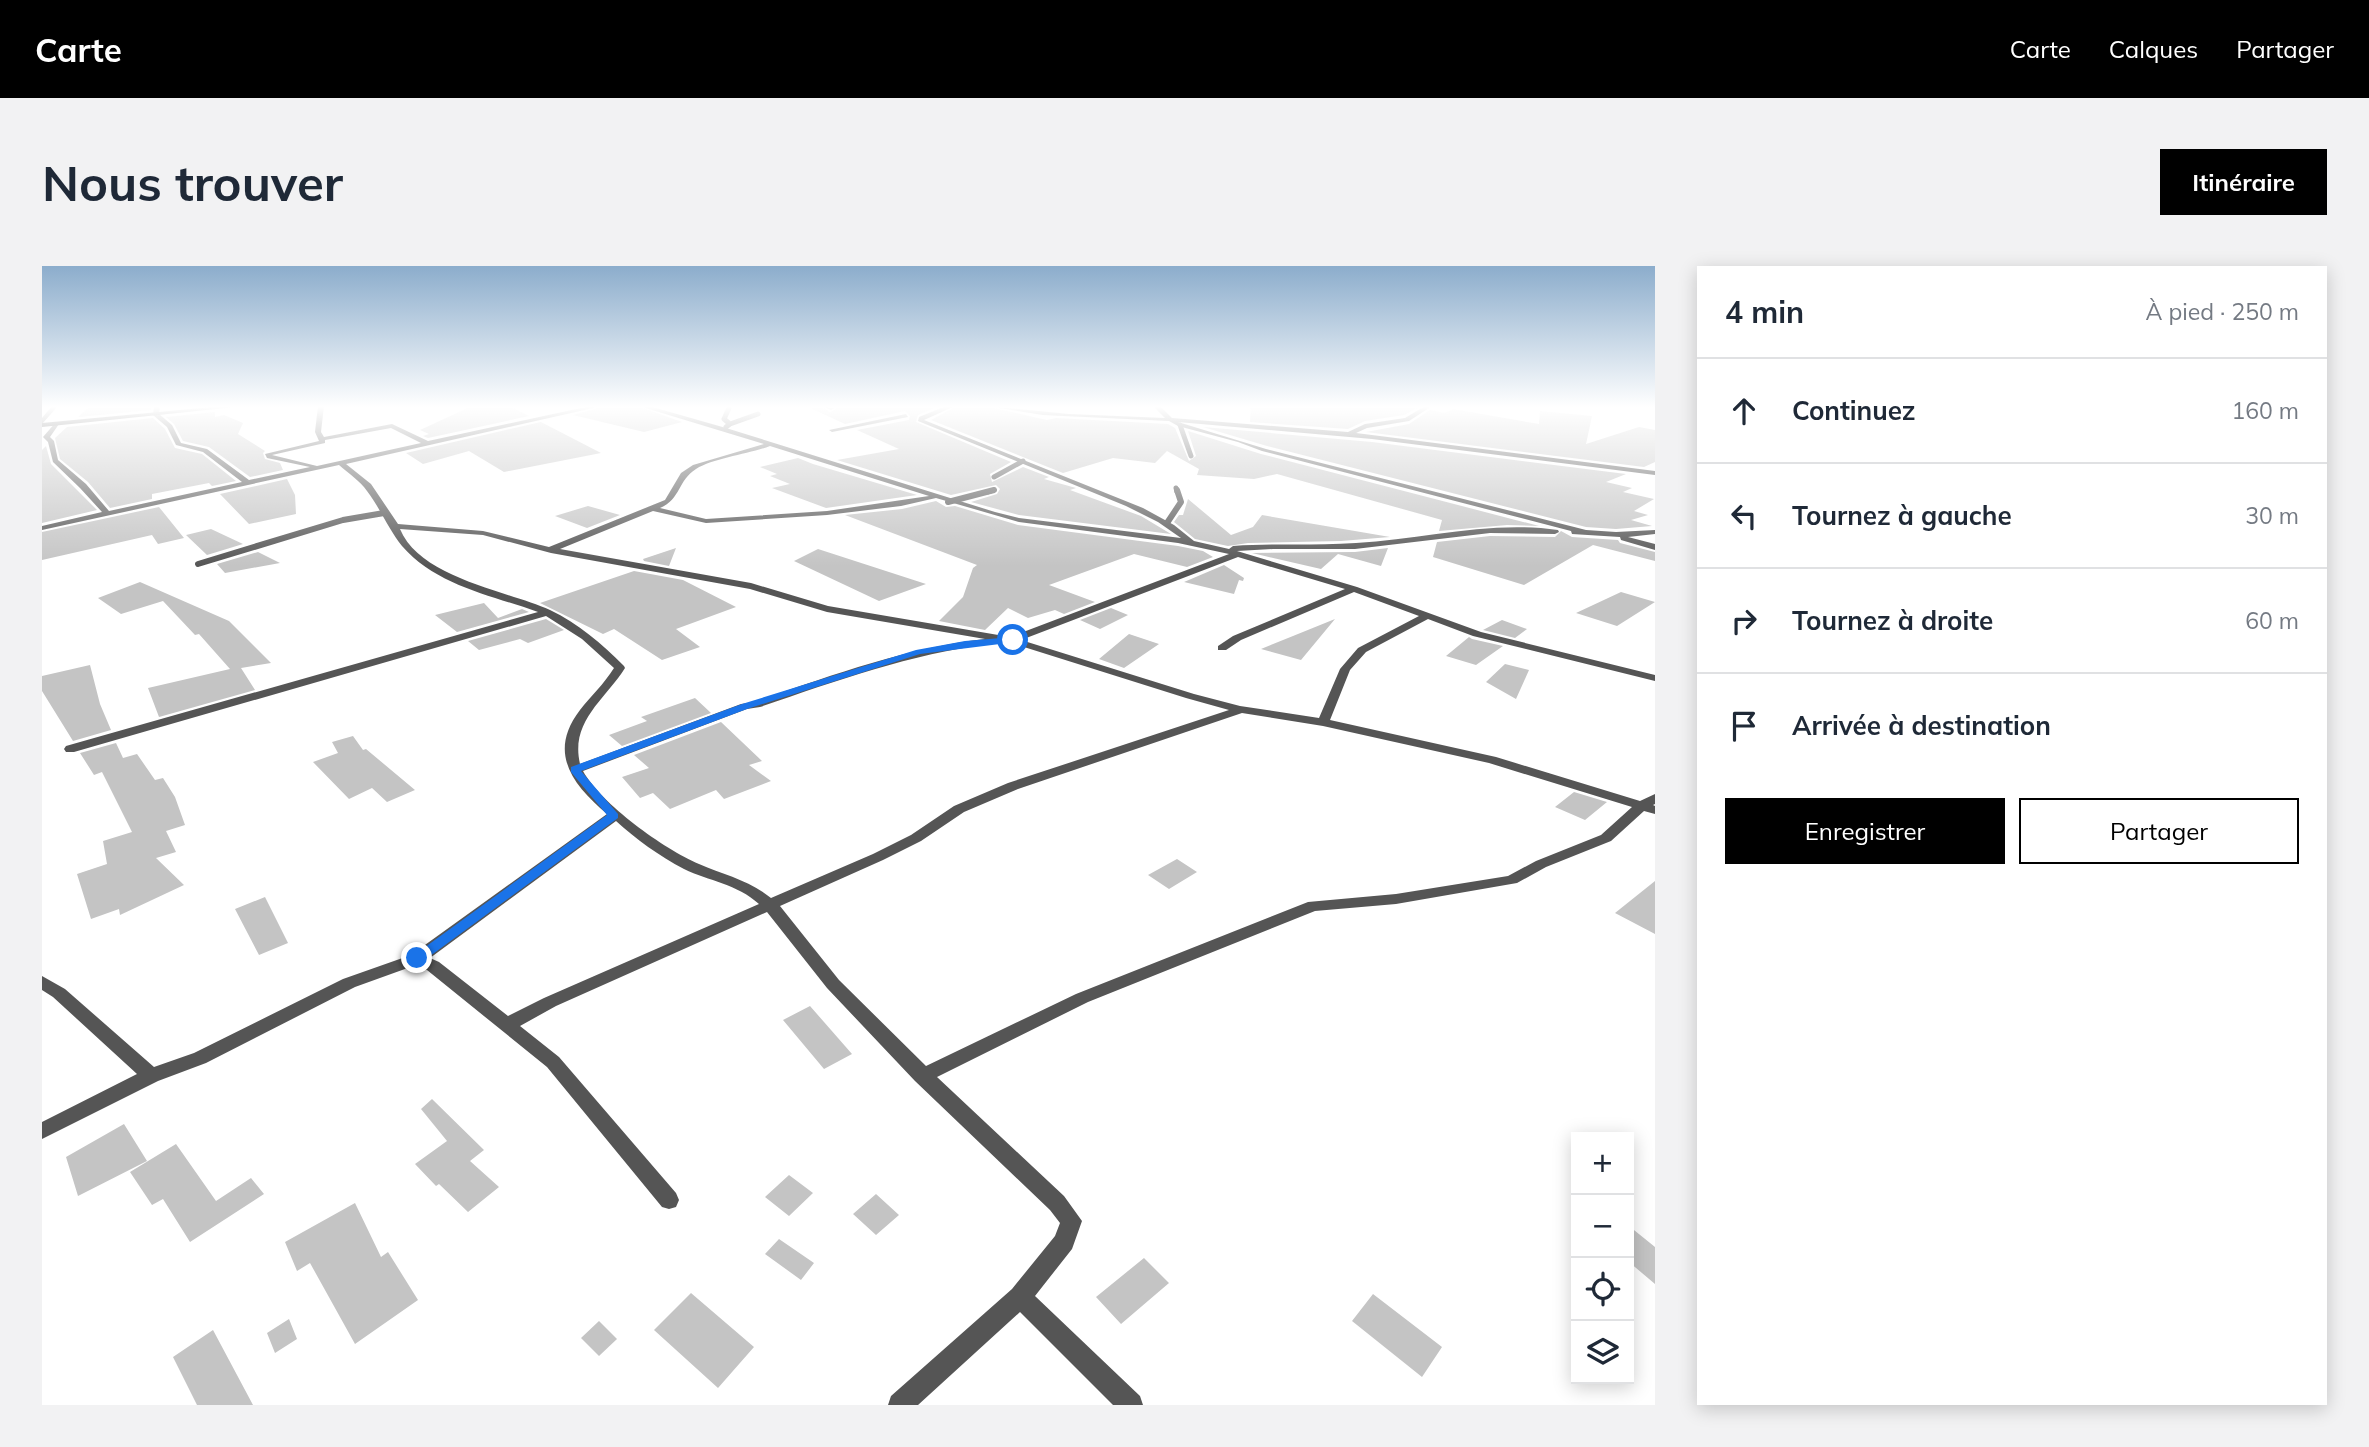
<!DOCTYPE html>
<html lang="fr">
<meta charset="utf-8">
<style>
:root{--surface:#fff;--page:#f2f2f3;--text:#1f2937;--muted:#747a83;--line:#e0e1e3;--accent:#000}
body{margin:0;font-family:Mulish,sans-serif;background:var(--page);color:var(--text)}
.controls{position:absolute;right:21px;bottom:21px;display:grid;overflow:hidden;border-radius:0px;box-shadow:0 4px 18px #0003}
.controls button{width:63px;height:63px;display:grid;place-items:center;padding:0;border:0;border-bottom:2px solid var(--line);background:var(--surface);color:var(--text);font:35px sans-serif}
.stop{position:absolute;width:21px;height:21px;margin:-16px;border:5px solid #1a73e8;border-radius:50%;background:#fff}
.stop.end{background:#1a73e8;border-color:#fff;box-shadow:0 2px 7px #0008}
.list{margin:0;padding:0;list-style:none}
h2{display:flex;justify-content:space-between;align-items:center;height:91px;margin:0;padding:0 28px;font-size:30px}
h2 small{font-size:23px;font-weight:400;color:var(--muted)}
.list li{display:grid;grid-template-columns:46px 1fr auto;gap:21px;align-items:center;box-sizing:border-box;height:105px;padding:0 28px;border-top:2px solid var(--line)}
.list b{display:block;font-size:26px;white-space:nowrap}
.list em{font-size:23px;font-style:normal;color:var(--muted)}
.actions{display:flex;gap:14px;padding:21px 28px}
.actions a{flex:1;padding:16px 0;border:2px solid var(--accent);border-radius:0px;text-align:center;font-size:24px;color:var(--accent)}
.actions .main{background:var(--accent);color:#fff}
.icon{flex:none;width:38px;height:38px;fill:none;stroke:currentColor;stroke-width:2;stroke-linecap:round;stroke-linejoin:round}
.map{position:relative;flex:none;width:1613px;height:1139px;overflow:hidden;border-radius:0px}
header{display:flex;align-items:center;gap:42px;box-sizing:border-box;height:98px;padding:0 35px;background:var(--accent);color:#fff}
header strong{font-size:33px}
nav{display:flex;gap:38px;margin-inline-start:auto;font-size:24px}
.intro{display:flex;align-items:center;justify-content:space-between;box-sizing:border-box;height:168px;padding:0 42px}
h1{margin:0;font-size:49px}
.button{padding:18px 32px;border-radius:0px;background:var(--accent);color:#fff;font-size:24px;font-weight:700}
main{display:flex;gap:42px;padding:0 42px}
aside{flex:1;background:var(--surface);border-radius:0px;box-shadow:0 4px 18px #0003}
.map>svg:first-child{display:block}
.building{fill:#c4c4c4}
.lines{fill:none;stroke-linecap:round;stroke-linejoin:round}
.lane-far1{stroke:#555;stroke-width:5}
.lane{stroke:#555;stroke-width:6}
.street{fill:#555;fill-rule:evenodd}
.secondary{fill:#222;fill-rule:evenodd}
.route{fill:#1a73e8}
</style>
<header>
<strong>Carte</strong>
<nav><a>Carte</a><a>Calques</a><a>Partager</a></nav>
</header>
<div class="intro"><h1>Nous trouver</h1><a class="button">Itinéraire</a></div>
<main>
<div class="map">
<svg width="1613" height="1139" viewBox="0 0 1613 1139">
<rect width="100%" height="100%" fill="#fff"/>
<path class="building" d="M78 140H109V144L36 151 46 142Z
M430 140H467L487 150 386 172 381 170 387 168 378 164Z
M563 140H595L640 156 602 166 531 149Z
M764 140H778L788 146 793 144 794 140H897L876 149 874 156 969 196 948 208 950 216 981 201 1007 211 1002 213 1034 222 1028 224 1099 250 1129 268 977 249 929 236 955 228 958 223 954 219 909 229 795 194 857 183 815 164 867 154 868 150 863 145 803 158Z
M915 140H943L1005 154 1014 152 1126 158 1133 162 1147 195 1154 190 1146 165 1219 188 1497 260 1465 259 1397 265 1400 254 1235 208 1212 213 1155 209 1157 203 1125 185 1113 197 1071 192 1021 207 889 154Z
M1209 140H1365L1375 142 1362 149 1323 155 1306 163 1208 156Z
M1411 143 1497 158 1498 145 1550 150 1544 178 1597 161 1613 164V196L1602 201 1324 166 1367 158 1388 144 1403 147Z
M173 146V151L182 149 201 157 196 168 223 185 221 187 223 193 238 197 241 204 208 211 167 181 141 175 132 158 124 151Z
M111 152 123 163 133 182 160 188 194 215 170 220 167 217 110 228V233L68 242 46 216 18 193 13 172 25 161Z
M499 156 559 187 462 206 427 185 381 198 364 187Z
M1161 161 1330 176 1584 208 1564 216 1590 222 1581 226 1612 233 1592 245 1606 249 1589 254 1610 260 1574 263 1544 261 1225 180Z
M4 180 9 198 55 244 0 257V184Z
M756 192 771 198 875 229 784 242 730 222 748 218 728 210 735 208 718 201Z
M245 213 253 229 254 248 207 258 178 228Z
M1146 233 1189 269 1211 261 1220 249 1348 271 1299 275 1206 277 1186 280 1153 273 1132 256 1137 249H1141Z
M894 235 904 241 913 240 976 259 1136 280 1161 285 1171 291 1145 301 1092 288 1007 319 1053 336 1022 348 1013 344 986 352 966 342 943 364 897 355 921 331 931 302 935 299 803 249 860 243Z
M546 240 578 249 545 262 513 250Z
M117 241 142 272 116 278 110 269 0 294V266Z
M169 263 201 278 165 289 144 269Z
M1519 265 1530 271 1576 274 1578 277 1613 286V295L1551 279 1482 319 1391 291 1395 276 1448 270 1513 271Z
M634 282 627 300 602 295 601 293Z
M1346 282 1339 300 1296 288 1279 303 1210 287 1313 286Z
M776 283 884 318 837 335 752 295Z
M216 286 238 297 183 307 175 298Z
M1182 299 1202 312 1201 315 1197 314 1192 328 1142 316Z
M592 305 641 314 694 341 634 363 658 381 620 394 572 363 561 368 498 337Z
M98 316 187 355 229 397 199 402 213 424 117 451 106 422 188 403 157 368 153 369 121 335 79 348 56 332Z
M1579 326 1613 336 1575 360 1534 347Z
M442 337 456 352 480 343 487 346 415 366 393 349Z
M1069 342 1086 349 1058 363 1038 354Z
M504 353 522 364 486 377 478 373 437 384 426 375Z
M1293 353 1259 394 1219 383 1251 370Z
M1460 354 1485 363 1473 372 1441 364Z
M1087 368 1117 378 1082 402 1057 393Z
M1427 371 1430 373 1461 380 1434 399 1404 390Z
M1463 398 1487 404 1474 433 1444 416Z
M48 399 58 438 69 464 31 475 0 425V410Z
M653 432 669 447 580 480 567 469 605 455 599 451Z
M679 456 720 495 707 499 729 515 682 533 674 524 628 543 611 527 598 532 580 511 607 502 592 489Z
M311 470 321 484 324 483 373 524 345 536 330 522 307 533 271 496 296 487 290 476Z
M74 477 81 492 95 488 113 514 121 512 133 531 143 559 124 565 134 586 114 592 142 619 78 649 77 643 49 653 35 608 65 598 61 575 90 566 60 506 52 509 38 487Z
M1532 526 1565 536 1543 554 1513 541Z
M1135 593 1155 606 1127 623 1106 609Z
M1613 615V668L1573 647Z
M223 631 246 677 217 689 193 643Z
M768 740 810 788 782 803 741 754Z
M390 833 442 884 428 895 457 921 426 946 397 918 394 920 373 898 405 875 379 843Z
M82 858 105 895 36 930 24 891Z
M134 878 174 935 209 912 222 928 148 976 121 933 110 939 88 906Z
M747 909 771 927 747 950 723 931Z
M834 928 857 949 834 969 811 948Z
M313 937 339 991 346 986 376 1034 313 1078 268 997 255 1005 243 976Z
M1587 960 1613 981V1018L1587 996Z
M737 973 772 997 759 1014 723 988Z
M1102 992 1127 1017 1079 1058 1054 1031Z
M649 1027 712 1081 676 1122 612 1064Z
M1331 1028 1400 1081 1380 1111 1310 1055Z
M247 1053 255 1073 233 1087 225 1067Z
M557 1055 575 1073 557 1090 539 1072Z
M171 1064 211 1139H155L131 1091Z"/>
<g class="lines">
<path class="lane-far1" d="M688 158 716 148
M1138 159 1149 190
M684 161 688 158 682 153 687 142
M952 211 981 195
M1134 222 1135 226
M946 226 952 224"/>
<path class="lane" d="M906 236 952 224
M1125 257 1139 236 1135 224
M156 298 301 254 342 247"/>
<path class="street" d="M10 140H16L0 158V152Z
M112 140H118L117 148 130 159 139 177 165 183 207 214 268 201 225 192 223 188 277 175 273 166 276 140H282L279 166 282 171 350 158 386 175 548 140H560L304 198 329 218 356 258 441 265 507 281 623 234 639 207 651 199 722 178 597 140H607L684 162 953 246 977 252 1139 272 1116 256 1084 240 876 155 877 151 904 140H913L882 154 1101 242 1132 259 1152 275 1187 283 1191 280C1232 277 1273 280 1314 277 1381 273 1449 254 1516 264L1517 266 1513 268 1448 267 1313 283H1231L1195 285 1315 321 1439 366 1613 409V415L1431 370 1386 353 1324 386 1308 404 1288 454 1454 491 1598 535 1613 528V538L1611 539 1613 540V548L1602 545 1569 575 1504 601 1475 617 1354 638 1273 645 1046 736 895 811 1022 930 1040 955 1030 983 993 1030 1098 1130 1101 1139H1071L978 1046 876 1139H846L849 1130 970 1023 1013 970 1018 957 1008 944 873 815 785 722 725 646 514 740 478 760 517 791 634 927 637 934 634 941 627 943 620 941 505 801 385 704 374 699 313 721 164 797 116 815 0 873V856L95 808 11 731 0 724V710L23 723 112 801 152 787 301 713 369 689 565 548C531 519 505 487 538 444 549 430 562 418 572 402L540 373 504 350 32 486H24L22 483 24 480 496 346C449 329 395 320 360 280 347 264 338 242 325 225 318 215 306 207 297 199L0 264V260L60 246 38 222 11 196 6 176 1 171 14 156 17 158 8 171 12 175 16 194 44 218 67 245 200 216 161 186 134 179 125 161 111 149ZM349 162 379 177 275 200 230 189 283 177V174ZM728 180 887 230 785 245 664 253 618 242C639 233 636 214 654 203 672 192 707 188 728 180ZM894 232 977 256 1136 277 1187 288 968 371 786 340 709 317 518 283 611 245 664 257 785 249 859 240ZM358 263 441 269 509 287 708 323 785 346 943 373C863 382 788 410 712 436L699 438 538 498C528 455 563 434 583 402L582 400C560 378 536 357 508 344 466 325 378 312 358 263ZM1196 291 1303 323 1191 370 1176 380V384H1184L1199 374 1312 326 1377 350 1316 382 1298 403 1277 452 1198 440 1152 428 979 374ZM953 374 969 377 1144 432 1187 444 966 517 912 540 869 569 831 588 729 632C707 614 682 609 657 598 622 583 559 538 541 505L705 443 718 441C794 415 868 388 948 378ZM1200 447 1281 460 1447 497 1590 541 1559 569 1494 595 1466 610 1354 628 1266 636 1034 728 884 800 797 714 738 640 841 594 879 575 922 546 976 523ZM574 555C594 573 617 590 642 603 667 615 695 618 717 638L502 732 466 750 397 696 388 692Z
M780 140 792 142 789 144Z
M945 140 1027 148 1123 152 1111 140H1118L1130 152 1306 166 1323 158 1363 152 1383 140H1390L1367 155 1325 162 1314 167 1613 205V209L1330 173 1136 156 1224 183 1544 264 1574 266 1613 264V268L1586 271 1613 278V284L1579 274 1578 271 1530 268 1529 265 1220 185 1196 176 1136 160 1127 155 1001 149Z
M864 148 866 151 790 166 787 164Z"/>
<path class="secondary" d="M180 140H203L0 161V157Z"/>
</g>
<linearGradient id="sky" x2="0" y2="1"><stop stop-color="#8cadcc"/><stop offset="0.47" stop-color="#fff"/><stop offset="1" stop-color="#fff" stop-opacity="0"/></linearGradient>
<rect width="1613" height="300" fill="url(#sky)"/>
<path class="route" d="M971 371 974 376 878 388 705 443 539 505 576 548V552L380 696H370L368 692 565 549 529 506V501L700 438 874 384 923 375Z"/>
</svg>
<div class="controls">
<button>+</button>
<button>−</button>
<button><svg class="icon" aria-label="locate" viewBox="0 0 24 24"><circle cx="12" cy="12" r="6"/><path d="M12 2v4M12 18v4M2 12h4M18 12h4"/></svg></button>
<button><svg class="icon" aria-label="layers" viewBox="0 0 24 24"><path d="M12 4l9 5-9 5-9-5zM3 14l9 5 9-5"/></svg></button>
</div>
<div class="stop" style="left:971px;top:374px"></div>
<div class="stop end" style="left:375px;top:692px"></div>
</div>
<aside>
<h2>4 min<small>À pied · 250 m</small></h2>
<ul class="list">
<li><svg class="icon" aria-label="ahead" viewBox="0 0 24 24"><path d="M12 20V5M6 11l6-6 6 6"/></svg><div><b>Continuez</b></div><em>160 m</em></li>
<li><svg class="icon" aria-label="left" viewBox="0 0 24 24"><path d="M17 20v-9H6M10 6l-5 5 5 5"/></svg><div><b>Tournez à gauche</b></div><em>30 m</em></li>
<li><svg class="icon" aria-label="right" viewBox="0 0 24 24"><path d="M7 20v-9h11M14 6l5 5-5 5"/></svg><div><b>Tournez à droite</b></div><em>60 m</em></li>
<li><svg class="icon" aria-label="arrive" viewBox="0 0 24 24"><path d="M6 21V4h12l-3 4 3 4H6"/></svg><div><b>Arrivée à destination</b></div></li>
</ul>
<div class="actions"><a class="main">Enregistrer</a><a>Partager</a></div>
</aside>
</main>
